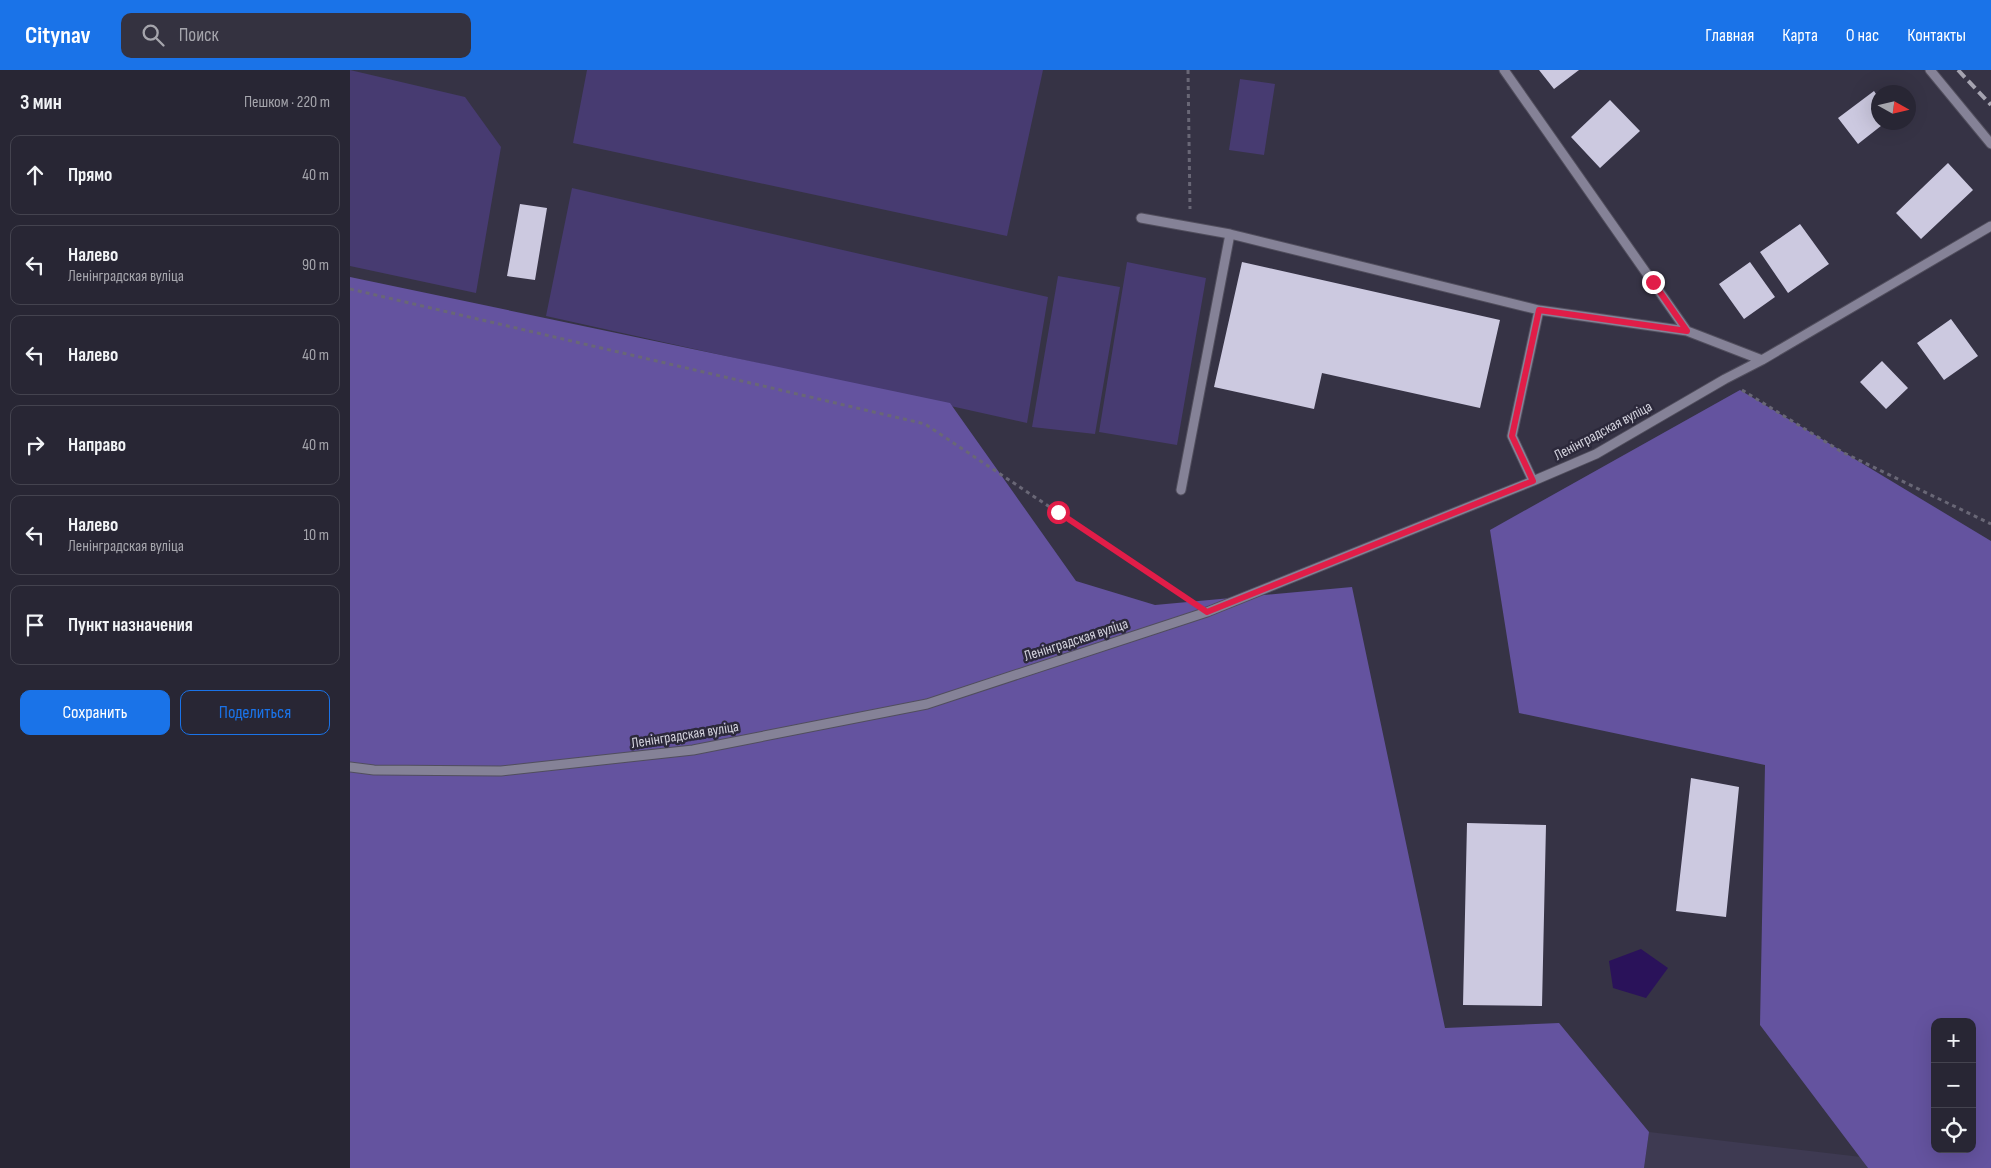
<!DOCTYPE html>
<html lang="ru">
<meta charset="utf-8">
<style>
:root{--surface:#282634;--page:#343240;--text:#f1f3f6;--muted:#a5a5ac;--line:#44434f;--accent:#1a73e8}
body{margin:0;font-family:"Sofia Sans Condensed",sans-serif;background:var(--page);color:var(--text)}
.controls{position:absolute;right:15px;bottom:15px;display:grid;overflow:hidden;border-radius:10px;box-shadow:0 5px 20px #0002}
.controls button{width:45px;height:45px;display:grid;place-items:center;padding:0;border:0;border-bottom:1px solid var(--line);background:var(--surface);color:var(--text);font:25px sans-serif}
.compass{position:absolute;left:1521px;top:15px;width:45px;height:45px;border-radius:50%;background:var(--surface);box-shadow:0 5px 20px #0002;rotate:98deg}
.stop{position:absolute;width:15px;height:15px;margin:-11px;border:4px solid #e11d48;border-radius:50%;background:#fff}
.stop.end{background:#e11d48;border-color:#fff;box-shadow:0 1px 5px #0008}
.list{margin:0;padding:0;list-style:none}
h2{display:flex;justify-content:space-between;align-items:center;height:65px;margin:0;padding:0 20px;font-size:21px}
h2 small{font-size:16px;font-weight:400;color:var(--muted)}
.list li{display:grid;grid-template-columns:32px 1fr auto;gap:15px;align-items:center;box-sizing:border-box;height:80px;margin:0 10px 10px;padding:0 10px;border:1px solid var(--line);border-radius:10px}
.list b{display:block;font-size:19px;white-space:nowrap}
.list p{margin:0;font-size:16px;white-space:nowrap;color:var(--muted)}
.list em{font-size:16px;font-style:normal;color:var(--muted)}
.actions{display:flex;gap:10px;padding:15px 20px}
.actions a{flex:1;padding:11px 0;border:1px solid var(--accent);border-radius:10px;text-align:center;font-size:18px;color:var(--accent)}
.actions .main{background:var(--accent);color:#fff}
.icon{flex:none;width:28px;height:28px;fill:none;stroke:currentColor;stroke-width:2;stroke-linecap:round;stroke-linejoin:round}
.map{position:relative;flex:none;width:1641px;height:1098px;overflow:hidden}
header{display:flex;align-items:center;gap:30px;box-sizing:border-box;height:70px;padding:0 25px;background:var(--accent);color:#fff}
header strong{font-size:24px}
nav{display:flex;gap:28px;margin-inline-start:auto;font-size:18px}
.search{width:350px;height:45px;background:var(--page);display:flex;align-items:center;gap:12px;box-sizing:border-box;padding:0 18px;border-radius:10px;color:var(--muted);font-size:19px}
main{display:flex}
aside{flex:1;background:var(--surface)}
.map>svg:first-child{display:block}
.built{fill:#3e3a52}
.green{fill:#473b71}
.forest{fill:#64539f;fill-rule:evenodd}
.water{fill:#2a125a}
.building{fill:#ccc9e0}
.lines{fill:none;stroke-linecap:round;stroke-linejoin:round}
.minor-casing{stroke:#514e5d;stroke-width:11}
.path{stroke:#696776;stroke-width:3;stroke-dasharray:4 4;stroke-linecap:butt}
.minor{stroke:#858297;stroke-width:9}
.rail{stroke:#a5a3b0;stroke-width:4;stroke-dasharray:10 5;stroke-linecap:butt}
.route{stroke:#e11d48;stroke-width:6}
.labels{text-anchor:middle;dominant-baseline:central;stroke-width:5;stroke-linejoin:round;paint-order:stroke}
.street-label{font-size:15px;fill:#d3d2dd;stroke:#2c293b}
</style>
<header>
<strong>Citynav</strong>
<div class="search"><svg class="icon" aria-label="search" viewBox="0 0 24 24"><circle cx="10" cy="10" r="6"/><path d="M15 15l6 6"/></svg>Поиск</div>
<nav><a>Главная</a><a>Карта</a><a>О нас</a><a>Контакты</a></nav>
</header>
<main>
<aside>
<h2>3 мин<small>Пешком · 220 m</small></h2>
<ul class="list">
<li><svg class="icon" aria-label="ahead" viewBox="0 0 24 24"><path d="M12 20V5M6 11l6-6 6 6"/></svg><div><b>Прямо</b></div><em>40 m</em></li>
<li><svg class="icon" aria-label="left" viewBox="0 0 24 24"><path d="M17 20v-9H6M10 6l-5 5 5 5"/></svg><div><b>Налево</b><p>Ленінградская вуліца</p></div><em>90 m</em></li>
<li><svg class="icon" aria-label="left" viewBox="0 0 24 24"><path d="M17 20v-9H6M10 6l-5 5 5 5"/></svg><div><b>Налево</b></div><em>40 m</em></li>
<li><svg class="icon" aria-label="right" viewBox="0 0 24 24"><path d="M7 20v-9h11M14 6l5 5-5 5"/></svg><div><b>Направо</b></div><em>40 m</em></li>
<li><svg class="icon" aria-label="left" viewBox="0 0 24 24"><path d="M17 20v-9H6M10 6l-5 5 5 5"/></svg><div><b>Налево</b><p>Ленінградская вуліца</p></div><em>10 m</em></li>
<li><svg class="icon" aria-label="arrive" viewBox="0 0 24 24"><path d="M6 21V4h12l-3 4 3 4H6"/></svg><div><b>Пункт назначения</b></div></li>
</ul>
<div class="actions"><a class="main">Сохранить</a><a>Поделиться</a></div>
</aside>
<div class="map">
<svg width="1641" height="1098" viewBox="0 0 1641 1098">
<rect width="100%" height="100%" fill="#363345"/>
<path class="built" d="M1299 1062 1511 1087 1518 1098H1294Z"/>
<path class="green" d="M0 0 115 27 151 77 126 223 0 196Z
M237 0H693L657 166 223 73Z
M890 9 925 14 914 85 879 80Z
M222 118 698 227 677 353 196 246Z
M777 192 856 208 827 375 749 362Z
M708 206 770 217 745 364 682 357Z"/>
<path class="forest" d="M0 207 600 333 726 511 805 535 1002 517 1095 958 1209 953 1299 1062 1294 1098H0Z
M1390 320 1641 471V1098H1518L1410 955 1415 695 1169 643 1140 460ZM1585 952H1622V1079H1585Z"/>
<path class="water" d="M1291 879 1318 898 1296 928 1263 918 1259 891Z"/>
<path class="building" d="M1189 0H1229L1204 19Z
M1524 21 1528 27V52H1536L1508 74 1488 48Z
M1260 30 1290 61 1250 98 1221 67Z
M1598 93 1623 120 1571 169 1546 143Z
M170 134 197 138 185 210 157 206Z
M1450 154 1479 194 1438 223 1410 182Z
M892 192 1150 250 1130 338 972 303 964 339 864 317Z
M1400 192 1425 227 1394 249 1369 214Z
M1601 249 1628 286 1594 310 1567 273Z
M1532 291 1558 318 1536 339 1510 312Z
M1341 708 1389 717 1376 847 1326 841Z
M1117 753 1196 755 1192 936 1113 935Z"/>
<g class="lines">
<g class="minor-casing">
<path id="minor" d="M1154 0 1337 261
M1580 0 1641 74
M791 148 880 164 1189 240 1337 261 1412 290
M1183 411 1162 366 1189 240
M831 420 880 164
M0 697 24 700 151 701 343 680 577 634 857 542 1183 411 1246 384 1375 309 1412 290 1641 156"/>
</g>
<path class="path" d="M838 0 840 139
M0 219 575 354 838 529
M1392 320 1492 382 1641 454"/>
<use href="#minor" class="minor"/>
<path class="rail" d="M1608 0 1641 35"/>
</g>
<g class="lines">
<path class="route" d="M708 442 857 542 1183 411 1162 366 1189 240 1337 261 1303 212"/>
</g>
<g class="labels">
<g class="street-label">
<text transform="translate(1253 361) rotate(-28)">Ленінградская вуліца</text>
<text transform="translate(726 570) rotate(-18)">Ленінградская вуліца</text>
<text transform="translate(335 665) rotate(-9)">Ленінградская вуліца</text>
</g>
</g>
</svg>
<div class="controls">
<button>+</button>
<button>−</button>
<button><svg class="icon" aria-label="locate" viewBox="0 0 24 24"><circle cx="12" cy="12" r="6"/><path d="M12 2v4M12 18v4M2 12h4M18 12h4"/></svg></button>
</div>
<svg class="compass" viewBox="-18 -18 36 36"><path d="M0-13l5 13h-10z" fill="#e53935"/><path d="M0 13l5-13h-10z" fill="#a5a5ac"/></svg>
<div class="stop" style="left:708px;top:442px"></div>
<div class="stop end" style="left:1303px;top:212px"></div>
</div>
</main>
